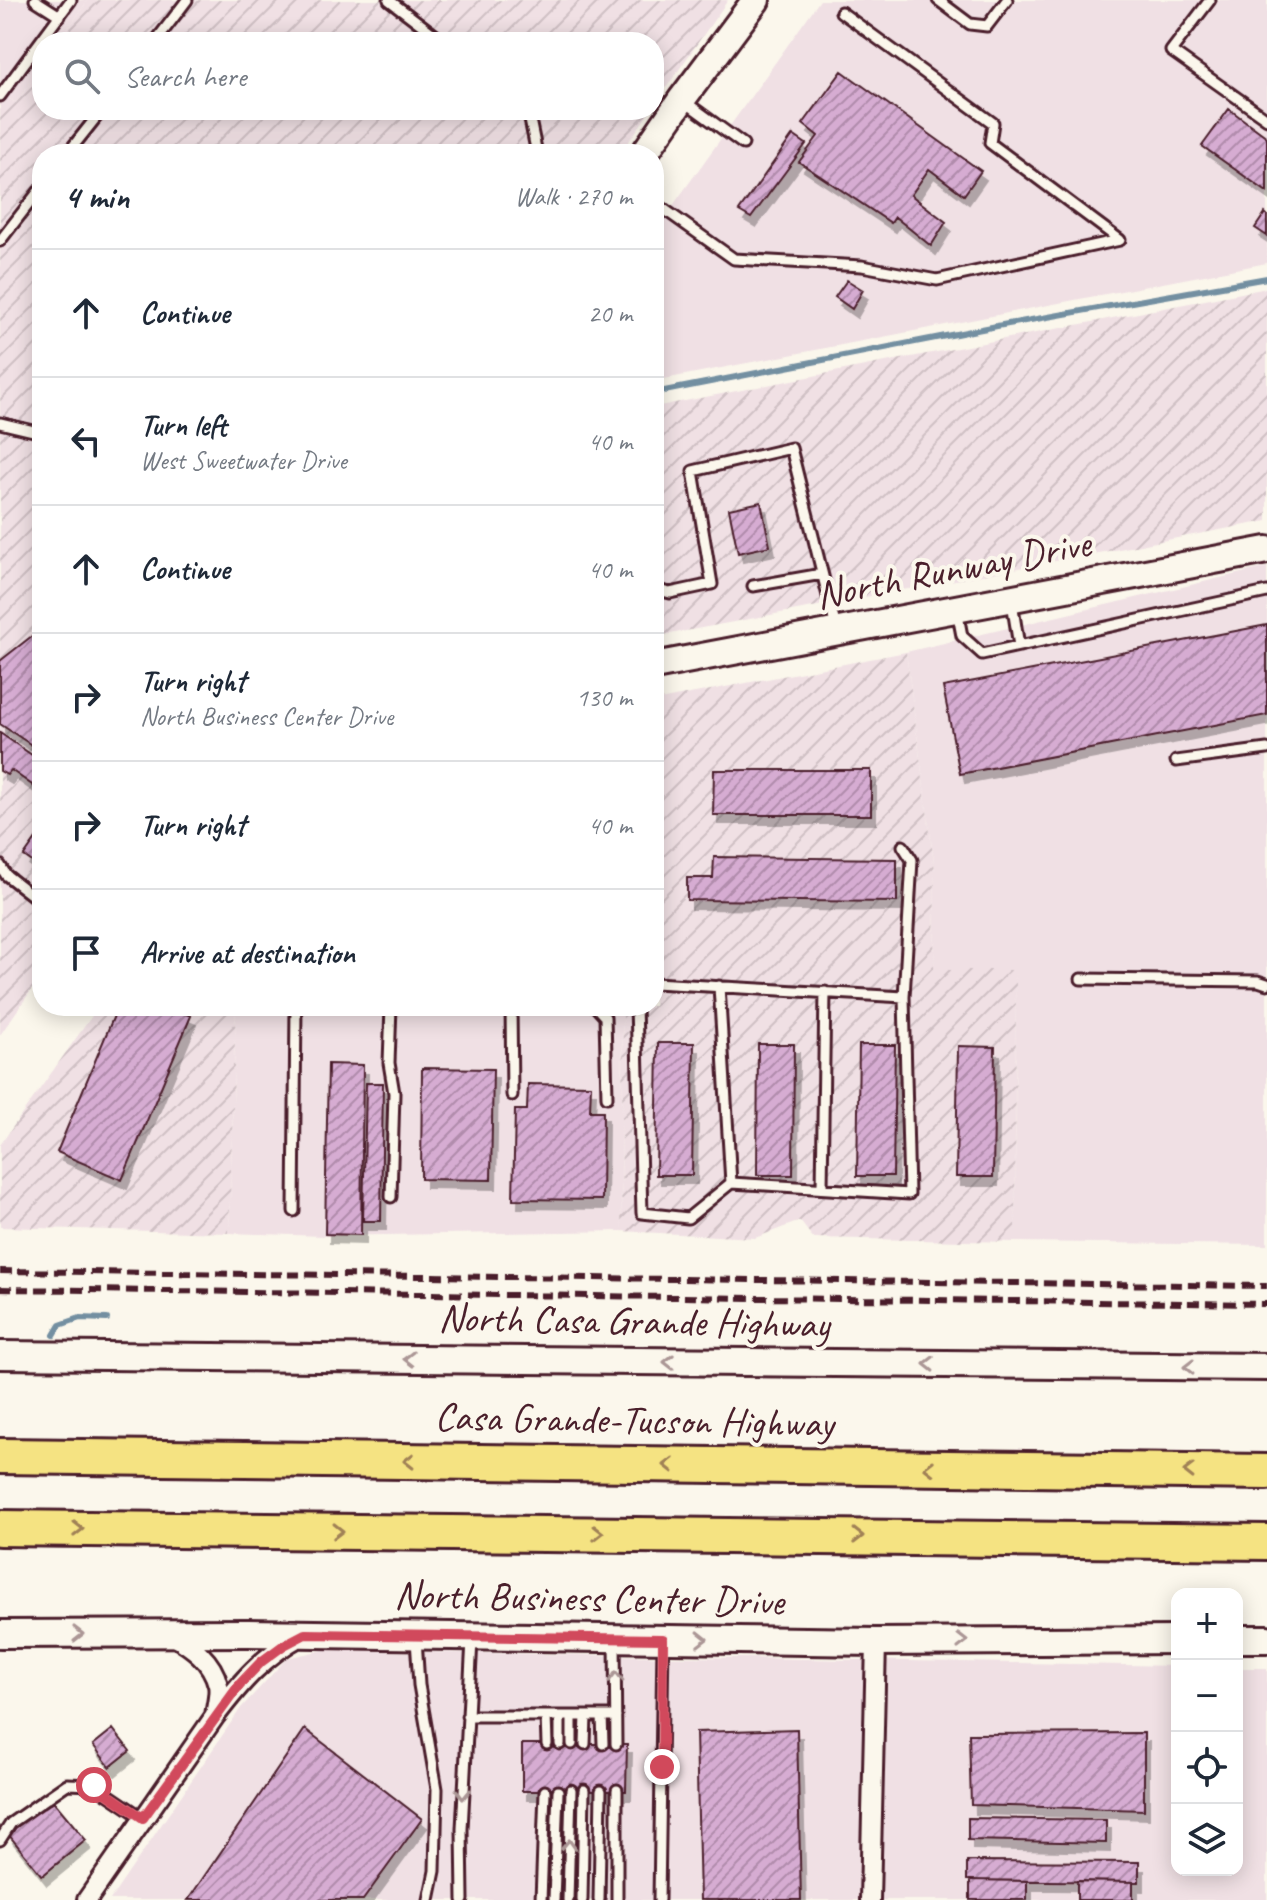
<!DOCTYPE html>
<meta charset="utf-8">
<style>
:root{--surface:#fff;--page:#f6f6f7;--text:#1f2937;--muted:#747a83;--line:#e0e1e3}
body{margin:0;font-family:Caveat,sans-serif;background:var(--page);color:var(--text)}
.controls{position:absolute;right:24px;bottom:24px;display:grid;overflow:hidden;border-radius:16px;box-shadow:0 4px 20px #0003}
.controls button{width:72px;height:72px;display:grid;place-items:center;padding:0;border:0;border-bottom:2px solid var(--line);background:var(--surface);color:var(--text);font:40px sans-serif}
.stop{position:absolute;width:24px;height:24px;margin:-18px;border:6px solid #d1495b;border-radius:50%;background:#fff}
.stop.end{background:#d1495b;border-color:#fff;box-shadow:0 2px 8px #0008}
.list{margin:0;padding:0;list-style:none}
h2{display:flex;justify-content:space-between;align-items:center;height:104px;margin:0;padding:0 32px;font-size:34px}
h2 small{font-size:26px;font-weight:400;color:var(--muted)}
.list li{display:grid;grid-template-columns:52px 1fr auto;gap:24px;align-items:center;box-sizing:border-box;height:128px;padding:0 32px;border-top:2px solid var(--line)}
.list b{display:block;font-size:30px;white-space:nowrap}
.list p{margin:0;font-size:26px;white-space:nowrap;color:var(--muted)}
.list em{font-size:26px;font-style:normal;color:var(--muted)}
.icon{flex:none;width:44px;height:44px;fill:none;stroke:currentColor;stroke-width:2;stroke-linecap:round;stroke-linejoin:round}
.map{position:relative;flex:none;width:1267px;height:1900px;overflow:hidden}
.search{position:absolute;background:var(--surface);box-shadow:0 4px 20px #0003;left:32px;top:32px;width:632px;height:88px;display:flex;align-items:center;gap:20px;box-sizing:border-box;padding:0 28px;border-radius:32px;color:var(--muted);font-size:30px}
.panel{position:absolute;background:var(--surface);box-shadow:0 4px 20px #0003;left:32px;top:144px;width:632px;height:872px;border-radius:32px}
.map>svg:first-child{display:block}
.built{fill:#f0e0e4}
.industrial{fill:url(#industrial-furrows)}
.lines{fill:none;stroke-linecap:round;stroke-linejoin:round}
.stream{stroke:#738fa1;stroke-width:6}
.building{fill:url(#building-hatch);stroke:#4a1f2b;stroke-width:2;filter:url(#shadow)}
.lane-casing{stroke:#4a1f2b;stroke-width:15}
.street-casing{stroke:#4a1f2b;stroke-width:24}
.secondary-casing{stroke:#4a1f2b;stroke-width:32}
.highway-casing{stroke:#4a1f2b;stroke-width:40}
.lane{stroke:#fbf7ec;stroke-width:9}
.street{stroke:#fbf7ec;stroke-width:18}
.secondary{stroke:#fbf7ec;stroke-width:26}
.highway{stroke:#f5e382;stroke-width:34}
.rail{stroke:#4a1f2b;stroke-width:6;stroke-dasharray:12 6;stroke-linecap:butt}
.oneway{stroke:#ab9695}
.oneway2{stroke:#a08156}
.route{stroke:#d1495b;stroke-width:10}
.labels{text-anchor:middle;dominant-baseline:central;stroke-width:8;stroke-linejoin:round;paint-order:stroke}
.street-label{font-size:40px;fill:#4a1f2b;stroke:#fbf7ec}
</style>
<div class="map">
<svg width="1267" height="1900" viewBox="0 0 1267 1900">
<defs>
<pattern id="industrial-furrows" width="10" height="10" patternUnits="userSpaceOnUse" patternTransform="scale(2)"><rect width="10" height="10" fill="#f0e0e4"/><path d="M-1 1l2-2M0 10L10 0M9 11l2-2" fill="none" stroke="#cfc0c4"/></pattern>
<pattern id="building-hatch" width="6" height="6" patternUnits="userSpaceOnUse" patternTransform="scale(2)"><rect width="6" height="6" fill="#d6acd2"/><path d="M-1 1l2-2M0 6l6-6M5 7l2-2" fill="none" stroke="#b08bab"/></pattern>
<filter id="shadow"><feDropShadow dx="5" dy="9" stdDeviation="0" flood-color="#0004"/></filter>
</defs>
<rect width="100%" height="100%" fill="#fbf7ec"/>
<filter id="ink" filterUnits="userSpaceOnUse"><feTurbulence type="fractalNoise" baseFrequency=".0125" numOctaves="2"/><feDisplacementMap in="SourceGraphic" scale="16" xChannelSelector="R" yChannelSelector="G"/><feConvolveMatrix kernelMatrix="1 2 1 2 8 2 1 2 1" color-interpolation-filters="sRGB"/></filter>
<g filter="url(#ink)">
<path class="built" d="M0 0H88L59 42H42V66L16 103 0 92Z
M820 0H1267V263L654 381V232Z
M1267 567V1245L1015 1242 1016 970 934 971 935 870 906 652Z
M236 1006H623L621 1231 325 1236 229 1233Z
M323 1650 1177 1666V1870H1237V1668H1267V1900H110L241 1708 287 1658Z"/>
<path class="industrial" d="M88 0H728L654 105V42H59Z
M42 66V110H651L620 154H42V975L0 1035V92L16 103Z
M1267 288V521L654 637V407Z
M906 652 935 870 934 970H1016L1015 1242 813 1238 800 1221 755 1238 621 1231 623 1006H654V701Z
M99 1006H236L229 1233 0 1227V1145Z"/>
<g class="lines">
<path class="stream" d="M654 393 997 326 1267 278
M54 1335 60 1325 80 1318 107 1319"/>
</g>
<path class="building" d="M842 71 981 171 964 195 929 169 911 195 946 222 931 246 895 217 891 223 799 162 818 136 803 124Z
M1229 109 1267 137V192L1202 146Z
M793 135 806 144 751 218 739 211Z
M1265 213 1267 215V236L1255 228Z
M847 280 863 290 852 309 835 297Z
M761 502 770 546 738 553 729 509Z
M1267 625V715L960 774 943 687Z
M42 628V752L0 724V661Z
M0 733 42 762V792L11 770 7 775 0 771Z
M714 770H871V815H713Z
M41 832 42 833V869L24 856Z
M714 857 897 859V902L687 900V878H713Z
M118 1006H167L191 1016 122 1180 57 1152Z
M658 1043H694L692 1175H656Z
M758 1044H794L793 1175H757Z
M859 1045H895L893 1176H857Z
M958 1046 995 1047 993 1177H956Z
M328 1064 363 1065 361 1235 325 1234Z
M422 1068 493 1069 491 1180 421 1179Z
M366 1083H383L381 1221H363Z
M528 1084 591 1085 590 1111H603L602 1200 513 1199 515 1110H527Z
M113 1729 130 1751 110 1767 93 1745Z
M305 1729 422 1819 363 1900H188Z
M797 1729 801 1900H700L696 1732Z
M1144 1733V1810L971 1805 969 1734Z
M522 1744H627L626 1791H522Z
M51 1798 86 1840 42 1876 8 1834Z
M968 1818 1106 1820V1843L968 1840Z
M967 1861 1139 1862V1882L967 1880Z
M970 1880 1027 1881V1900H970Z
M1077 1881 1133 1882V1900H1077Z"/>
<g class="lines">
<g class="lane-casing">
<path id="lane" d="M35 0 60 16
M389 0 444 42
M938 0 970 24 987 26 1007 0
M1210 0 1171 51 1267 119
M155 42 187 0
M0 96 71 0
M684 101 743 144
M528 110 537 154
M67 154 102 110
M654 202 734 259 862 266 937 280 1120 240 990 143 993 123 841 12
M0 241 42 187
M0 423 42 433
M753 586 822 574
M654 589 670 593 712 584 693 471 791 448 836 628
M1012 602 1019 646
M957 610 962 636 982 654 1267 592
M1176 761 1267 749
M903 846 912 860 904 997
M0 865 6 875 42 903
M1081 979 1258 981 1267 984
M719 986 731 1183
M511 1006 512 1095
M595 1006 605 1017 607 1097
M636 1006 642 1213 688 1218 731 1183 909 1194 904 997 654 983
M822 1188 825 992
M391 1197 394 1093 389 1063 391 1006
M294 1211 296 1006
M416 1639 419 1685 437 1789 435 1871 429 1900
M615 1639 616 1744
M467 1716H616
M546 1716 547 1744
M602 1716 603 1744
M560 1744V1716
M572 1744V1716
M585 1744 586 1716
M617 1790V1900
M0 1840 11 1823 67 1784 94 1785 143 1818
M463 1900 462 1829 472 1640
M541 1900 545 1791
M554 1900 558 1791
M568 1900 571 1790
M582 1900 584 1790
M599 1900 601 1791
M659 1900 663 1642"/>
</g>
<g class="street-casing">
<path id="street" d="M172 1635C192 1646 212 1660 218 1685 220 1694 216 1707 215 1716 241 1682 263 1656 302 1635
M87 1900 215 1716
M870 1900 876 1642"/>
</g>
<g class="secondary-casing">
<path id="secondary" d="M644 154 682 99 756 0
M654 666 1267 550
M0 1355 1267 1367
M0 1634 248 1633 876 1642 1177 1640
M1237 1639H1267"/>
</g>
<g class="highway-casing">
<path id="highway" d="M0 1456 1267 1472
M0 1528 1267 1542"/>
</g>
<use href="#lane" class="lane"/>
<use href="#street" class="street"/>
<use href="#secondary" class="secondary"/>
<use href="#highway" class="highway"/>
<path class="rail" d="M0 1271 1267 1286
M0 1289 1267 1304"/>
</g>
<defs><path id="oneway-chevron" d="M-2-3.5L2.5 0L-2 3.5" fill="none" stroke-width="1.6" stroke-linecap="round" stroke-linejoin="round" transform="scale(2)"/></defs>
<g class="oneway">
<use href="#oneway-chevron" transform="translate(409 1359) rotate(-179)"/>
<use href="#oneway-chevron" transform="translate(669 1362) rotate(-179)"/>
<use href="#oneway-chevron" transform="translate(929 1364) rotate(-179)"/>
<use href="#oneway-chevron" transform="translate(1189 1367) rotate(-179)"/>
<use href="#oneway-chevron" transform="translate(78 1634)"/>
<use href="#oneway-chevron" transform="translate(702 1639) rotate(1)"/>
<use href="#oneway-chevron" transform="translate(962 1641)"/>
<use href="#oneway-chevron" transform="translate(616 1677) rotate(-91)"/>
<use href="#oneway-chevron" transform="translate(463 1794) rotate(92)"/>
<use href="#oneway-chevron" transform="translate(569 1845) rotate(-88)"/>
</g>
<g class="oneway2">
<use href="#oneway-chevron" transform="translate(409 1461) rotate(-179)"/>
<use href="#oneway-chevron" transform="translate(669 1465) rotate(-179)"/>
<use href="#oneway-chevron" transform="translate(929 1468) rotate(-179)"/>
<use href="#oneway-chevron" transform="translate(1189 1471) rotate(-179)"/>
<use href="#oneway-chevron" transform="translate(78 1529) rotate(1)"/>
<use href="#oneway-chevron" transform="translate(338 1531) rotate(1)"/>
<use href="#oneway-chevron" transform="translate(598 1533) rotate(1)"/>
<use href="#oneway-chevron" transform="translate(858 1536) rotate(1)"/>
</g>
</g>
<g class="lines" filter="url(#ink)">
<path class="route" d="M94 1785 143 1818 240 1684 261 1662 284 1645 305 1634 663 1639 662 1767"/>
</g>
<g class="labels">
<g class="street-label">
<text transform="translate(953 569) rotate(-11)">North Runway Drive</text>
<text transform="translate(634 1321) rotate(1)">North Casa Grande Highway</text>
<text transform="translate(634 1420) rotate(1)">Casa Grande-Tucson Highway</text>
<text transform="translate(589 1598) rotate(1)">North Business Center Drive</text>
</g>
</g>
</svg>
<div class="controls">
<button>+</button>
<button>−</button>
<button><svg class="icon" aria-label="locate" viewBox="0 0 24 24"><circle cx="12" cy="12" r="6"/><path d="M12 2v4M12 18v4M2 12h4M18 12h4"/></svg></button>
<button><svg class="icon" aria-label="layers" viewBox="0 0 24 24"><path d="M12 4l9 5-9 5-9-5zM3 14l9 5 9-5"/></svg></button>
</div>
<div class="stop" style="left:94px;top:1785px"></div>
<div class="stop end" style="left:662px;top:1767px"></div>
<div class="search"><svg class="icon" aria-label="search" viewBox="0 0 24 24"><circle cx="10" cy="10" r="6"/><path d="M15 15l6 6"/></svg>Search here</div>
<section class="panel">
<h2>4 min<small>Walk · 270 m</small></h2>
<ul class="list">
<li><svg class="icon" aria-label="ahead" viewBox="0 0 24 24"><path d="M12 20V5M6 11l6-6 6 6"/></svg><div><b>Continue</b></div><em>20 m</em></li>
<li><svg class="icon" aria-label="left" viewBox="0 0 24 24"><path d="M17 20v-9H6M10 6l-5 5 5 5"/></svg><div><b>Turn left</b><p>West Sweetwater Drive</p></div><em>40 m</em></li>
<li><svg class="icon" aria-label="ahead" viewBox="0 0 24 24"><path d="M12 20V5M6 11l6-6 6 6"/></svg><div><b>Continue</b></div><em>40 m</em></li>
<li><svg class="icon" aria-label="right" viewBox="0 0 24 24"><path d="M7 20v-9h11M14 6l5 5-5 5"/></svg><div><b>Turn right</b><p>North Business Center Drive</p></div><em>130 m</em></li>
<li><svg class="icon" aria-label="right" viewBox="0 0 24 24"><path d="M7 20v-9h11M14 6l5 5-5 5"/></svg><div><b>Turn right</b></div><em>40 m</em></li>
<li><svg class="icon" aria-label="arrive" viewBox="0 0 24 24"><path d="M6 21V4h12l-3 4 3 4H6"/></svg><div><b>Arrive at destination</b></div></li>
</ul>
</section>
</div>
